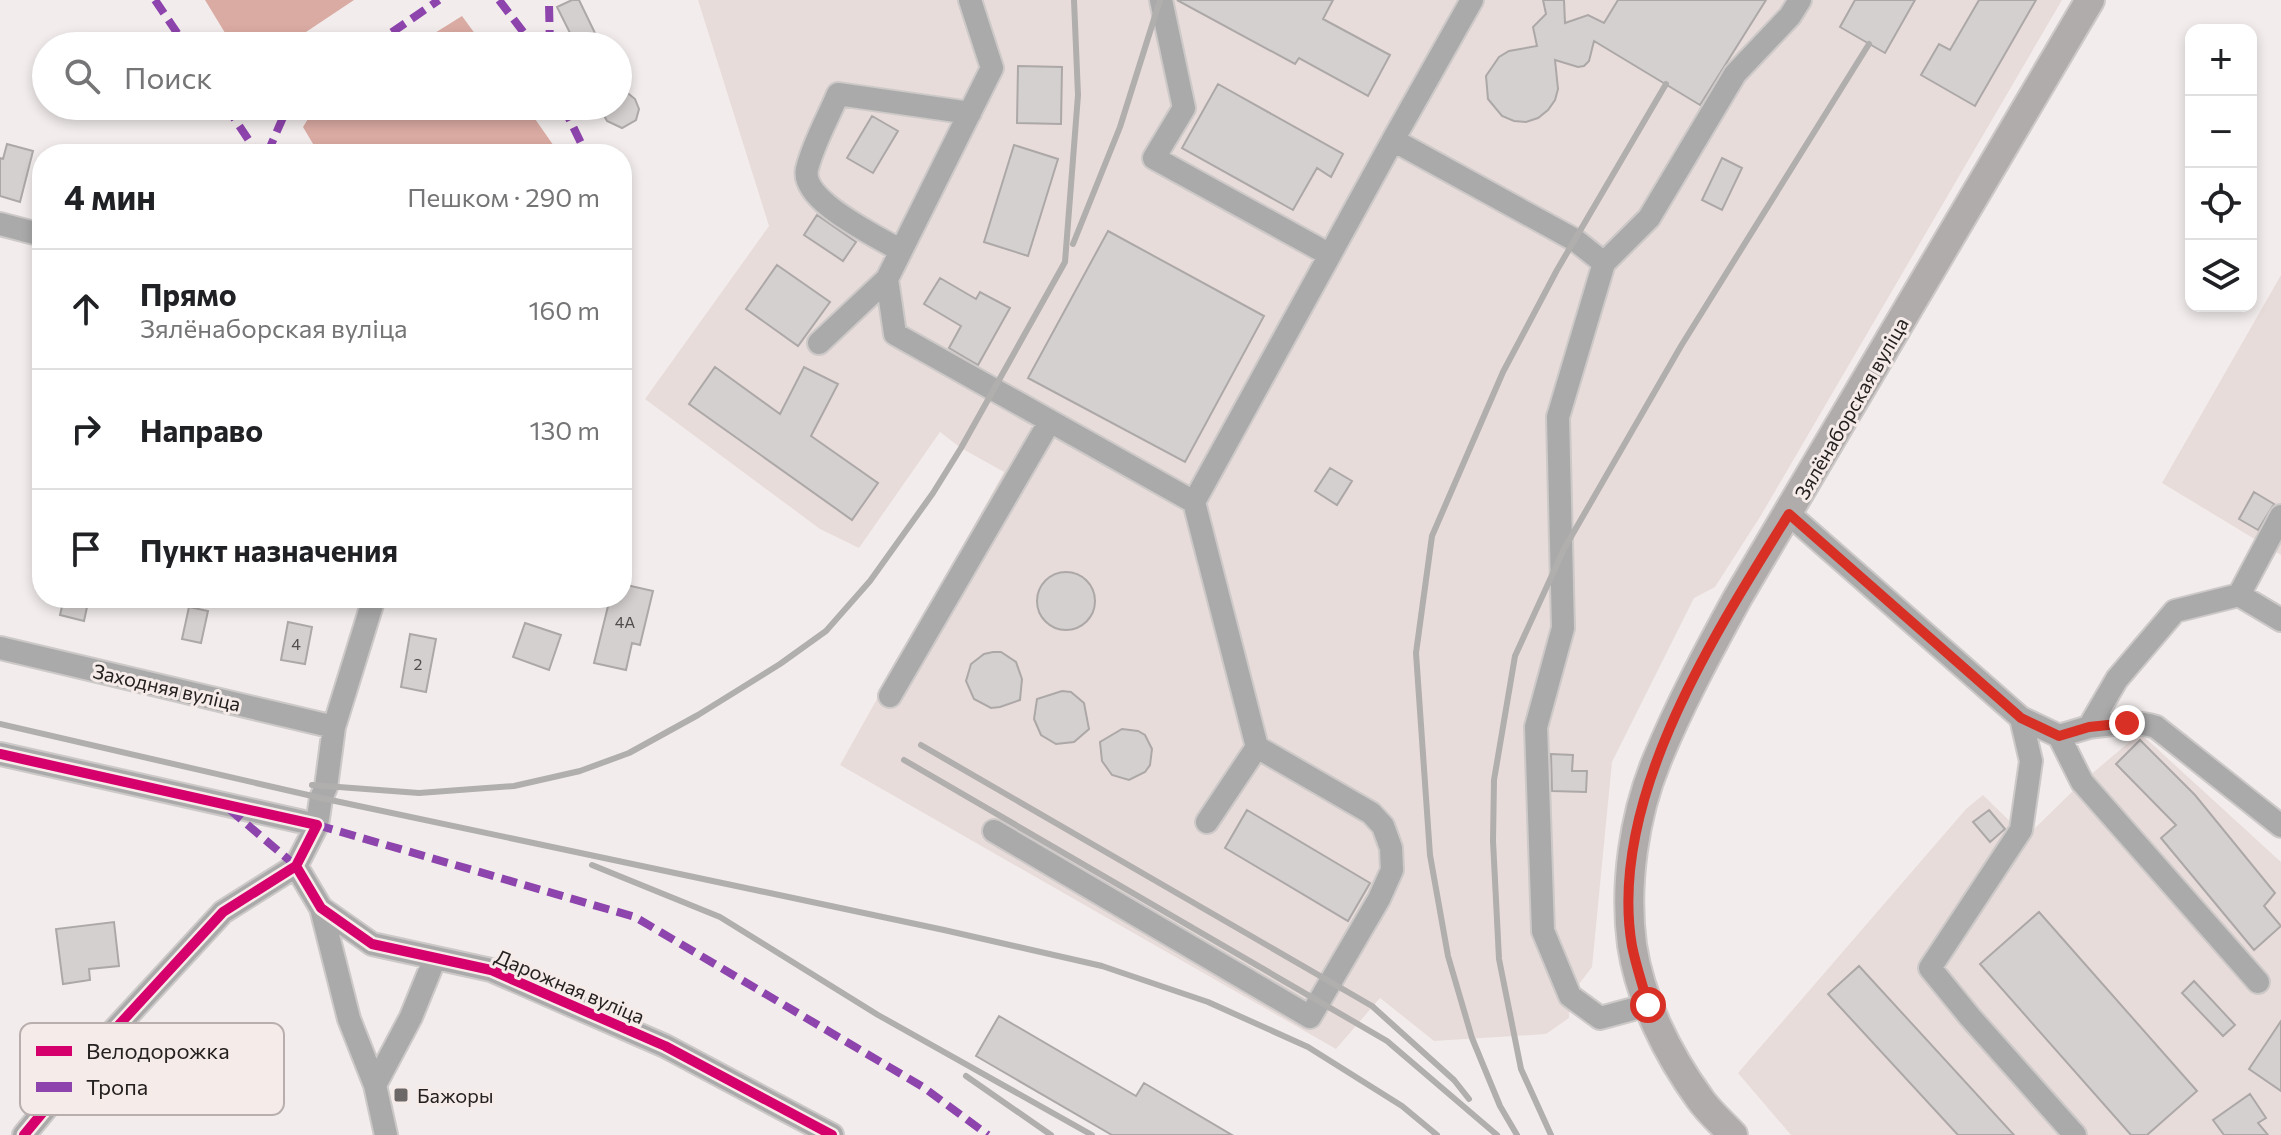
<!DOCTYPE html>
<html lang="ru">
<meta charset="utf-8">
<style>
:root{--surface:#fff;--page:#f6f6f6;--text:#202124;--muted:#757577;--line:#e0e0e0}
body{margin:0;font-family:Commissioner,sans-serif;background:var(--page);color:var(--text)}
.controls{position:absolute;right:24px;top:24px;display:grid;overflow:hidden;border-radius:16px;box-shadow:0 4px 12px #0003}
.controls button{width:72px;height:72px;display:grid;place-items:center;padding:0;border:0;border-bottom:2px solid var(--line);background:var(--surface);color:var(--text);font:40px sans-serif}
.stop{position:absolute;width:24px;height:24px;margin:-18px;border:6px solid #d93025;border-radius:50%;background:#fff}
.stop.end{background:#d93025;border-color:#fff;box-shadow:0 2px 8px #0008}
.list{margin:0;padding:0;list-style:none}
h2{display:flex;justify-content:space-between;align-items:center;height:104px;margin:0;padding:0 32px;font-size:34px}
h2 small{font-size:26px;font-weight:400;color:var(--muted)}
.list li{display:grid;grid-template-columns:52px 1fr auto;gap:24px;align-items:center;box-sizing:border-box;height:120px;padding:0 32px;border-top:2px solid var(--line)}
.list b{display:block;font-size:30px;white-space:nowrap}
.list p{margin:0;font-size:26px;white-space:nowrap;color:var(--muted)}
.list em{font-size:26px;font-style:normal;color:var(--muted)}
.icon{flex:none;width:44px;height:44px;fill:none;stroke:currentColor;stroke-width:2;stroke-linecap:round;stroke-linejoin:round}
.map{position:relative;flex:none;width:2281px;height:1135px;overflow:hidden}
.search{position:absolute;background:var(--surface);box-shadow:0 4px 12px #0003;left:32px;top:32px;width:600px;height:88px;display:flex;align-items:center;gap:20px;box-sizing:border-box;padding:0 28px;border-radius:44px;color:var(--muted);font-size:30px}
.panel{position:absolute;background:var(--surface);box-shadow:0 4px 12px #0003;left:32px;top:144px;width:600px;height:464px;border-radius:32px}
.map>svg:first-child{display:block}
.built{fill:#e8dcda}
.water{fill:#daaba3}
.building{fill:#d4d0cf;stroke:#aca8a8;stroke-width:2}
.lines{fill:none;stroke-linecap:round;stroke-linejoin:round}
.minor-casing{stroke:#ccc9c8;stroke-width:26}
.major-casing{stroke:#ccc9c8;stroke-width:32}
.minor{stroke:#abaaaa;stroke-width:22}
.major{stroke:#b0acac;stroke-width:28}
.rail{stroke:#b1aeae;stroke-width:6}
.quiet{stroke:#8e44ad;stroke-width:8;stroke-dasharray:16 8;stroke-linecap:butt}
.cycleway-casing{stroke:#f5ebe9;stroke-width:15}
.cycleway{stroke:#d6006c;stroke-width:10}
.route{stroke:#d93025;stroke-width:10}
.poi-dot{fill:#6d6868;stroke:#f5ebe9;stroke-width:3}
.labels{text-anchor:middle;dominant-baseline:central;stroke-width:6;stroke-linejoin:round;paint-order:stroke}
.number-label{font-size:16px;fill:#514d4c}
.street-label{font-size:20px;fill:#252121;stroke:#f5ebe9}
.poi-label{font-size:20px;fill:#252121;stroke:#f5ebe9;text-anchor:start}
.key{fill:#f5ebe9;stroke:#b7aead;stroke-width:2}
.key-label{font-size:22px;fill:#252121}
</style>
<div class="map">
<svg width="2281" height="1135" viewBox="0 0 2281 1135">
<rect width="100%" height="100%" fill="#f2edec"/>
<path class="built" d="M698 0H2062L1760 517 1715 587 1694 598 1612 762 1592 967 1570 996 1569 1018 1546 1034 1434 1041 1380 998 1336 1049 840 765 1004 472 961 448 940 432 859 548 820 529 645 399 769 226Z
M2281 275V555L2162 483Z
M2140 733 2281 862V1135H1791L1738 1073 1966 809 1983 795 2026 837 2082 782Z"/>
<path class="water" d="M205 0H354L285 46H233Z
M462 16 484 46H414Z
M316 106H526L556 149 548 154H319L303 127Z"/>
<path class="building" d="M572 0H579L595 33 575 43 557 7Z
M1177 0H1333L1323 19 1390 55 1368 96 1299 58 1295 64Z
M1543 0H1564L1565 23 1588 15 1604 23 1618 0H1766L1700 105 1594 41 1589 61 1584 66 1578 67 1555 60 1558 89 1555 100 1548 110 1538 118 1526 122 1514 121 1502 116 1488 99 1486 76 1499 57 1509 51 1537 46 1533 27 1546 14Z
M1855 0H1915L1885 53 1840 27Z
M1979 0H2036L1975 106 1921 75 1939 44 1950 50Z
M1018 66 1062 67 1061 124 1017 123Z
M1218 84 1343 154 1331 177 1317 168 1293 210 1182 148Z
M618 85 635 99 639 109 636 120 622 128 607 121 599 106H618Z
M872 116 898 131 873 173 847 158Z
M7 144 33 151 20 202 0 196V158L3 159Z
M1014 145 1058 159 1028 256 984 242Z
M1722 158 1742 168 1722 210 1702 200Z
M817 215 856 242 843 261 804 235Z
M1108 231 1264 316 1185 462 1028 378Z
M777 265 830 302 798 346 746 309Z
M940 278 976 299 980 292 1010 308 978 365 949 348 961 326 924 304Z
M715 367 780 414 804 367 838 384 811 436 878 483 852 520 689 404Z
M1330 468 1352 481 1337 505 1315 491Z
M2254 492 2274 504 2258 530 2239 519Z
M1037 601a29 29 0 1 1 58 0a29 29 0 1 1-58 0Z
M622 584 653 591 640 645 632 643 626 670 594 663 610 598H622Z
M64 598H89L84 621 60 615Z
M189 607 208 611 201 643 182 639Z
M288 622 312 627 305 664 281 660Z
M525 623 561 635 549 670 513 657Z
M410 634 436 639 426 692 401 687Z
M993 652H1001L1016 662 1022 679 1020 700 1000 707 991 708 974 699 966 681 971 664 984 654Z
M1062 691 1071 692 1084 703 1089 729 1074 742 1056 744 1041 735 1034 719 1037 699Z
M1122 729 1138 731 1145 735 1152 749 1150 765 1145 772 1129 780 1112 775 1102 761 1100 742Z
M2140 740 2195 795 2275 893 2264 906 2281 926 2254 950 2161 838 2176 825 2116 764Z
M1551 754 1573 755 1572 771H1587L1586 792 1552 791Z
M1247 810 1370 883 1348 921 1225 848Z
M1989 810 2005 829 1990 842 1973 822Z
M2039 912 2197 1091 2147 1135H2131L1980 964Z
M114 922 119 966 89 969 90 980 63 984 56 929Z
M1859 966 2014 1135H1958L1828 994Z
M2194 981 2235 1025 2223 1036 2182 993Z
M999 1016 1136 1096 1144 1083 1232 1135H1112L976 1056Z
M2281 1021V1091L2249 1069Z
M2250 1094 2266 1118 2258 1123 2268 1135H2224L2213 1120Z"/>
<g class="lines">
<g class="minor-casing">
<path id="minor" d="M1161 0 1184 108 1154 158 1330 255
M1393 140 1472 0
M0 224 42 235
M901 251C877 236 800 201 807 169 813 144 828 118 838 94L970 113
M887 279 895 334 1194 502 1393 140 1575 240 1604 263
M819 343 887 279 992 68 970 0
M1194 502 1257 747 1207 822
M1789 514 2021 718 2059 736 2082 782 2258 982
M2239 595 2281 516
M0 648 334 727
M890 696 1050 421
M2021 718 2031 761 2021 830 1930 968 1970 1017 2075 1135
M2089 727C2112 724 2134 720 2156 727L2281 826
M2059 736 2089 727 2117 679 2175 611 2239 595 2281 620
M0 754 317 825 296 866 321 908 372 944 491 970 665 1046 832 1135
M317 825 321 798 326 787 334 727 374 598
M994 831 1310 1017 1379 899 1392 870 1391 848 1383 826 1371 813 1257 747
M321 908 349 1019 375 1085 386 1135
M1648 1005 1600 1018 1570 996 1543 931 1536 727 1563 628 1558 417 1604 263 1649 218 1735 74 1790 16 1800 0
M375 1085 411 1017 435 958
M24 1135 81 1066 223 912 296 866"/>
</g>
<g class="major-casing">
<path id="major" d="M1733 1135C1722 1123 1709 1112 1700 1099 1668 1055 1640 999 1632 945 1624 885 1634 815 1657 760 1680 704 1709 650 1738 597L2090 0"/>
</g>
<use href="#minor" class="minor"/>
<use href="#major" class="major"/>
<path class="rail" d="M1073 244 1120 127 1160 0
M0 724 321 798 944 930 1102 966 1208 1002 1308 1047 1402 1106 1437 1135
M921 745 1372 1006 1454 1080 1469 1099
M904 760 1387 1041 1497 1135
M312 785 419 793 514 786 580 771 629 753 698 715 780 664 826 631 870 581 933 493 961 448 1065 262 1078 95 1074 0
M592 865 720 917 878 1015 1092 1135
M966 1076 1051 1135
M1517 1135 1500 1106 1472 1038 1448 956 1430 855 1416 653 1432 536 1503 372 1557 270 1666 84
M1551 1135 1521 1069 1499 959 1493 841 1494 780 1515 656 1564 549 1681 346 1869 44"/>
<path class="quiet" d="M155 0 186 46
M499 0 534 46
M372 46 439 0
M550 46 549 4 551 0
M226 106 258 154
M563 106 581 143V154
M267 154 288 106
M229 809 296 866
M317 825 635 917 923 1087 988 1135"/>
<g class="cycleway-casing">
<path id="cycleway" d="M0 754 317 825 296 866 321 908 372 944 491 970 665 1046 832 1135
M24 1135 81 1066 223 912 296 866"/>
</g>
<use href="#cycleway" class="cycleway"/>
</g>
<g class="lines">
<path class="route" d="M1648 1005C1643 986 1636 966 1632 946 1607 800 1715 633 1789 514L2021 718 2059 736 2089 727 2127 723"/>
</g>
<rect class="poi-dot" x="393" y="1087" width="16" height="16" rx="4"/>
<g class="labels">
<g class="number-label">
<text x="625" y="621">4А</text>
<text x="296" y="643">4</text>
<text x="418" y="663">2</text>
</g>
<g class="street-label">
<text transform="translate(1851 408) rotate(-60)">Зялёнаборская вуліца</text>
<text transform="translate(167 687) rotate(13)">Заходняя вуліца</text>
<text transform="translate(570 986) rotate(23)">Дарожная вуліца</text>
</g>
<g class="poi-label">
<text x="417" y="1095">Бажоры</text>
</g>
</g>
<rect x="20" y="1023" width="264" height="92" rx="12" class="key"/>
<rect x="36" y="1046" width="36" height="10" fill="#d6006c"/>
<rect x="36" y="1082" width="36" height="10" fill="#8e44ad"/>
<g class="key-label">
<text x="86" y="1059">Велодорожка</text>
<text x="86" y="1095">Тропа</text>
</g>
</svg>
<div class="controls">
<button>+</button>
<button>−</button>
<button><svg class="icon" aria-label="locate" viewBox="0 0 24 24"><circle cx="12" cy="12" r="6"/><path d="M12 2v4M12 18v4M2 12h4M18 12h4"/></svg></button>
<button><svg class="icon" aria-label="layers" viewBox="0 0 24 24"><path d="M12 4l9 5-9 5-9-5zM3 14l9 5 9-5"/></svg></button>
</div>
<div class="stop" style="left:1648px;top:1005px"></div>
<div class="stop end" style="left:2127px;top:723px"></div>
<div class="search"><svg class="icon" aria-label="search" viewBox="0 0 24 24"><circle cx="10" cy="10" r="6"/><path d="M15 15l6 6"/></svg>Поиск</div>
<section class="panel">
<h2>4 мин<small>Пешком · 290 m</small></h2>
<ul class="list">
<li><svg class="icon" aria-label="ahead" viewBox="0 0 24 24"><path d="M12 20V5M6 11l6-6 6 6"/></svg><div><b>Прямо</b><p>Зялёнаборская вуліца</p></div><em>160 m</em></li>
<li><svg class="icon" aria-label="right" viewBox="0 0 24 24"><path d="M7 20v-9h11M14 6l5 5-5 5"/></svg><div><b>Направо</b></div><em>130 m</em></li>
<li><svg class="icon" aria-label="arrive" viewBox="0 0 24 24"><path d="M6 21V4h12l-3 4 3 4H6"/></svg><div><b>Пункт назначения</b></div></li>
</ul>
</section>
</div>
